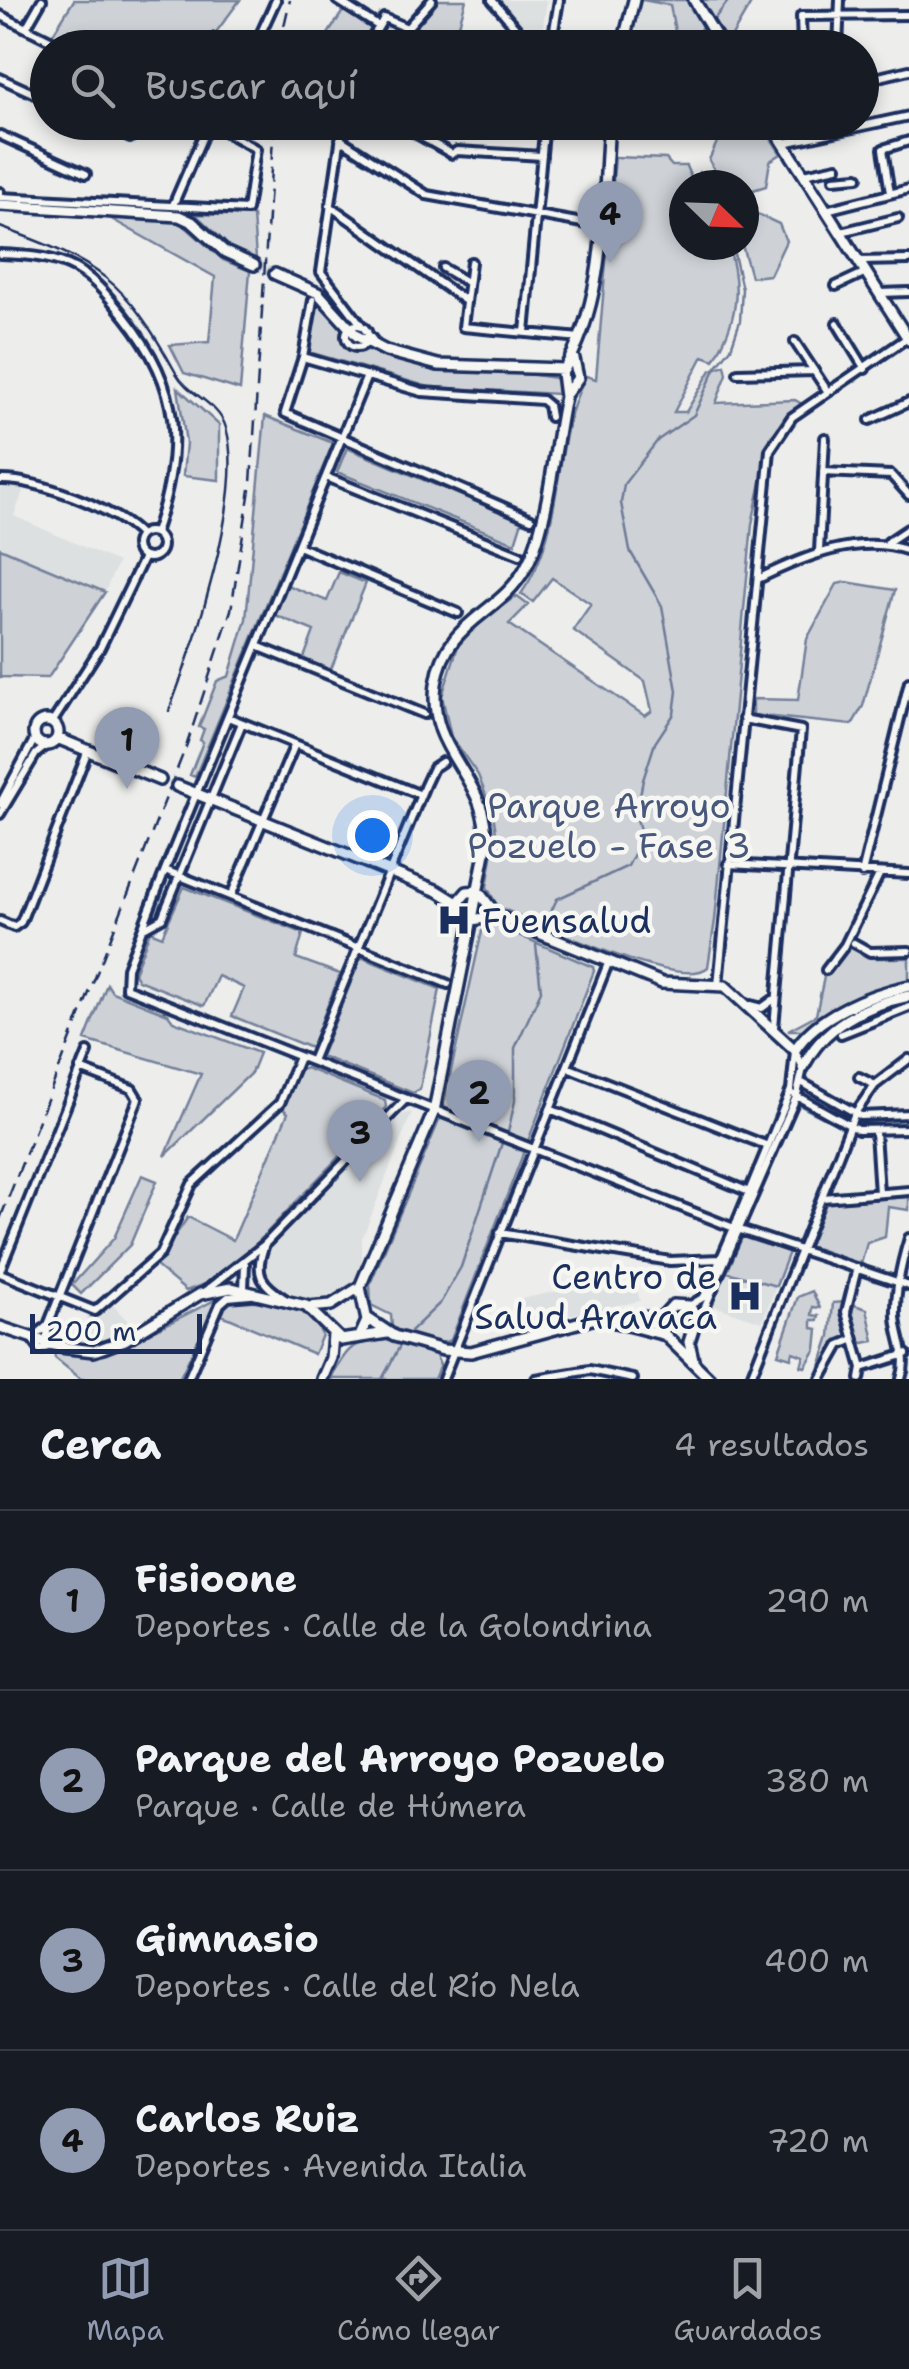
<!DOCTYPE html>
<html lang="es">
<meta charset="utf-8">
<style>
:root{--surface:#171b24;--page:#242831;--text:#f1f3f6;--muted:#9ea1a6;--line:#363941;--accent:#919bb2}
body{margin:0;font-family:"Shantell Sans",sans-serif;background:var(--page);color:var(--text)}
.compass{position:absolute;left:669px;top:170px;width:90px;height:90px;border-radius:50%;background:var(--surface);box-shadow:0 5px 15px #0003;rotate:113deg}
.scale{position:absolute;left:30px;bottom:25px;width:172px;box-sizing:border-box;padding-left:10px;border:5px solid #1b2f5e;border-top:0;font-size:28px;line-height:35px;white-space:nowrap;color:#1b2f5e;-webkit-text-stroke:8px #f6f6f2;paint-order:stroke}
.you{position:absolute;left:372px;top:835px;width:35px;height:35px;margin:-25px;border:8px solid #fff;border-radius:50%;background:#1a73e8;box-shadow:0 0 0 15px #1a73e833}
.badge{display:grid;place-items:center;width:65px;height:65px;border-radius:50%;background:var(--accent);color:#111;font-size:32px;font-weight:700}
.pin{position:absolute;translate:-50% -82px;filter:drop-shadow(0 2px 5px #0008)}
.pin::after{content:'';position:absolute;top:52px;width:35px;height:30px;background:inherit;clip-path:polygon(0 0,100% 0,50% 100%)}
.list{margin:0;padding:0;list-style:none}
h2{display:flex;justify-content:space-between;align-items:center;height:130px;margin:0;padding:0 40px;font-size:42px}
h2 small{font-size:32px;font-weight:400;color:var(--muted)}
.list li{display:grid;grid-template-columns:65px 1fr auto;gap:30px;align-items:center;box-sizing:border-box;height:180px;padding:0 40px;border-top:2px solid var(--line)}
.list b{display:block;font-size:38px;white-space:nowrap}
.list p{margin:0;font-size:32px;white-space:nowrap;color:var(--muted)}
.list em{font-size:32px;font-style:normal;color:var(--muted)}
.icon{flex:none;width:55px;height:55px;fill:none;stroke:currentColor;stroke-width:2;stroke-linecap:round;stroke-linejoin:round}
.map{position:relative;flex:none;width:909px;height:1379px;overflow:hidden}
.search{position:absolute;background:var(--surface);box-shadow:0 5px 15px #0003;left:30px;right:30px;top:30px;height:110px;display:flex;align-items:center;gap:25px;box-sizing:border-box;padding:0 35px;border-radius:55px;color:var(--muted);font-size:38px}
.sheet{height:850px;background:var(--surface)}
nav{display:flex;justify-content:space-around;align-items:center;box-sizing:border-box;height:140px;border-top:2px solid var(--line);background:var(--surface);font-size:28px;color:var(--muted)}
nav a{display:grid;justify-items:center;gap:5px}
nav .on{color:var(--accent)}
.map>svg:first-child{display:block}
.built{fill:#dde0e1}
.green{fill:#ced2d7;stroke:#74809a;stroke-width:2.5}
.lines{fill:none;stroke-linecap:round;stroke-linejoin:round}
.stream{stroke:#6e7a96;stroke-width:2.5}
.secondary-tunnel{stroke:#c3c8d0;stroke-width:9;stroke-dasharray:9 4.5;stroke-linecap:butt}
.street-casing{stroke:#1b2f5e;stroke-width:14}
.secondary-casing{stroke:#1b2f5e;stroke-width:16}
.street{stroke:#f6f6f2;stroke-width:6}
.secondary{stroke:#f6f6f2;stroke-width:9}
.tram{stroke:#1b2f5e;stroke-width:2.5}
.rail{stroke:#1b2f5e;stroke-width:2.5;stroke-dasharray:15 8;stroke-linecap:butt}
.labels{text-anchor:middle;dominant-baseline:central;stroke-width:9;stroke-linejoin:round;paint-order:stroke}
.park-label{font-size:35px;fill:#48587c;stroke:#f6f6f2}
.poi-label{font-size:35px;fill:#1b2f5e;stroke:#f6f6f2;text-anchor:start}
</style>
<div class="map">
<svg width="909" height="1379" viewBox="0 0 909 1379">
<rect width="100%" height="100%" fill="#edeeec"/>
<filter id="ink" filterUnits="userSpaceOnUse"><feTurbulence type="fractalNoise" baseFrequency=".01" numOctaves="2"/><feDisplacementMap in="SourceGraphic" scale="20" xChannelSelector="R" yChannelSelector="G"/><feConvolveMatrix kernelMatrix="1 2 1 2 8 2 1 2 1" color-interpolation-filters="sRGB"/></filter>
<g filter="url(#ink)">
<path class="built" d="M499 0H547L541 41 536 43Z
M641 2 670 5 678 47 630 48Z
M25 486 14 516 118 562 105 592 0 548V488Z
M412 1112 362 1239V1264L354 1284 311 1303 269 1282 263 1264 272 1248 355 1157 403 1114Z
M727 1272 776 1286 762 1322 714 1306Z
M595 1283 636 1286 640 1301 507 1327 521 1299Z
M113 1305 134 1328 102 1346 78 1345 88 1316 97 1319Z"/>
<path class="green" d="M74 0H240L205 47H76L52 35Z
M439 0H466L457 32 470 47H372L386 24 409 35Z
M642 0H753L725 48 678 47 670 5Z
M345 8 374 26 361 47 319 48Z
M681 123H761L781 154 770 161 766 186 753 190 755 213 779 224 786 241 770 275 751 277 742 245 744 185H722L709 160 718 140 709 127 681 128Z
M615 157 666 159 672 166H686L694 185H684V245H728C742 289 737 321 714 360L703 356 674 412H686L711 370 725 365 727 374 716 403 795 400 802 404 771 436 752 524 715 920 708 967C681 992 535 921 498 907L487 887 496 833 493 813 478 775 451 737 442 696 458 646 478 624 516 596 528 605 509 624 645 716 652 711 645 681 573 630 591 604 552 578 533 602 521 594C567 530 550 444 586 376L596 379Z
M195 214 253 216 256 259 230 247Z
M106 216 179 221 223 260 250 271 240 390 184 373 170 345 209 342 215 277Z
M318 298 343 331 348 347 555 378 561 390 559 394 429 387 309 352Z
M178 388 219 425V480L183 476 186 443Z
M265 416 333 443 195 777 190 775 203 742 200 740 204 729 199 727 217 681 229 676 246 619Z
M347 448 522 521 515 543 337 472Z
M0 548 105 592 48 678 0 677Z
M339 572 366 583 329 674 302 663 314 631 275 615 287 585 327 601Z
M846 582 895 590 863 706 852 725 753 715V699L798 700 807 639 837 584Z
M184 887 303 933 296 958 340 974 311 1048 232 1016 244 988 218 976 204 1006 138 980 134 973 150 931 162 936Z
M495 925 593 967 594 971 451 1340 442 1343 436 1356 440 1365 434 1379H331C350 1340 355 1344 393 1338L391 1315 371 1305 370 1284 441 1116 482 931Z
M847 945 875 958H909V979L848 1000 806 1030H788L816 1015 824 977Z
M361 957 440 989 420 1089 413 1093 321 1056Z
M107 984 112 992 168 1014 173 1021 259 1053 251 1073 165 1156 201 1074 85 1040Z
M306 1068 385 1100 386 1107 237 1264 215 1280 186 1291 155 1265 188 1217 233 1240 288 1113 283 1109 300 1070Z
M806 1080 867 1113 909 1111V1133C854 1136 845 1129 797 1104Z
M142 1175 157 1181 130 1245 81 1294 72 1285 114 1238Z
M909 1197V1210L888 1207 885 1237 867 1243 861 1264 809 1246 826 1203Z
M743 1235 789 1252 776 1286 727 1272Z
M812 1291 820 1308 813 1307 812 1315 819 1316 818 1320H812V1328L818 1329 816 1349 805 1367 801 1366 804 1356 793 1352 791 1358 778 1354 798 1297Z
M219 1298 179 1379H81L55 1358 54 1352 91 1357 107 1354Z
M228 1301H275L311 1313 322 1335 314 1354 222 1315Z
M845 1302 867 1309 874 1341 843 1347 826 1379H816L830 1336 833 1303Z"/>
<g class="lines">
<path class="stream" d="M715 18 729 0
M690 48 701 28
M699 172 703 185
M547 920 557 899 628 866 642 838 636 815 643 780 655 743 674 714 677 691 662 606 630 551 621 503 624 484 658 440 694 415 716 367 731 348 740 321 742 289 732 245
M508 1132 515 1101V1048L541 991 536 945
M411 1331 441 1302 461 1267 502 1143
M382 1379 401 1344"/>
<path class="secondary-tunnel" d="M254 265 275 274"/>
<g class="street-casing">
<path id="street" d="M337 0 378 26
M492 0 533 48
M0 15 66 48
M26 28 42 0
M215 38 232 48
M254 48 276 0
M366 48 384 18 407 28 432 0
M551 48 559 0
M802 48 801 16 909 15
M838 48 840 0
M0 78 48 100
M862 81 909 70
M96 122 130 138
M343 122 321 272 375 343
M395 122 452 154 457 151 542 156
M0 135 86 174
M340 139 427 195 599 226
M784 143 909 116
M804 174 837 167
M834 179 858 177
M0 192V197L247 210 256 149 208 122
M890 193 883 149 909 141
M173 205 209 122
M330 206 464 300
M826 210 909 189
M841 232 898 218
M0 254C23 255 47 256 68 265 92 275 109 297 125 317 182 388 184 449 155 533
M859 261 909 260
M471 262 463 327 580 338
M443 268 467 282
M836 286 866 272
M880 293 909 292
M313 300 303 357 285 413 531 519
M837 323 865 369
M346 336a11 11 0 1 1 22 0a11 11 0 1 1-22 0Z
M525 332 545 122
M795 342 828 392
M303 357 422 392 542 400 548 405 550 417
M738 373 814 371
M367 376 165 870 127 968 126 988 734 1228 909 1286
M870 420 909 402
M823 472 891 475 909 495
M326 477 520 555
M0 480C37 479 114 508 140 535
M136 545a13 13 0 1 1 26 0a13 13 0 1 1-26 0Z
M888 542 909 528
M298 546 458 613
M819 551 825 438
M758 579C803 557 859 533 909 551
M257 646 424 714
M228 717 421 795
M743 719 801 730 774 1027
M52 723 100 648 144 557
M0 804 35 738
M0 814 36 754 47 745
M728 864 909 874
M165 870 448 984
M862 873 909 682
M231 896 295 744
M0 921 14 927 21 922 88 750
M144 928 162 918 242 723
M854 943 870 952 909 951
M826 970 845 945 880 873
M718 985 770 450 792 417 907 338
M751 1005 762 1008 773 1000
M841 1034 909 1007
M312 1061 425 785 433 768 442 762
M567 1067 768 1146
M859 1077 875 1085
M801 1082 861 1116 909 1114
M795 1095 858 1130 909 1129
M550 1109 749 1192
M875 1132 879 1193
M822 1198 909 1191
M500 1233 670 1261 720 1259
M264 1247C254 1274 261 1284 285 1299
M857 1268 846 1312 862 1368 860 1379
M0 1271 88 1052
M0 1273 95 1311 160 1254 192 1184 280 1103 299 1057
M244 1289 245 1264
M205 1291 264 1245 406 1099
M689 1306 704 1297 734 1228 791 1090 795 1051
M699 1321 797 1095 803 1068 795 1050
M48 1325 47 1336 53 1345 40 1350 32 1339 48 1325 138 1099 132 1089 80 1069
M862 1368 906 1354
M188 1379 220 1304 228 1297 250 1295
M443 1379 609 961
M536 1379 590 1370 633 1379
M750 1379 855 1113 875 1085 909 1059
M821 1379 840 1345 852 1340
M901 1379C909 1355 898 1342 896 1317 895 1290 901 1264 909 1238"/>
</g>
<g class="secondary-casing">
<path id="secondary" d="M694 0 723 48
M622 48 634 0
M770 122 909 340
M0 205 179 216 192 222 225 252 254 265
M275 274 318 293 357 336 386 351 438 365 564 369
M566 394 578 378 574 359
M34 733a12 12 0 1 1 24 0a12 12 0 1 1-24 0Z
M57 738 160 780
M177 786 438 891 459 904
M478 891 497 916
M472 920 497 916 662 983 725 986 795 1050C816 1015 871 994 909 986
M472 920 462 914 460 900 467 892 478 891
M803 1068C822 1026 865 1005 909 996
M309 1307 331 1305 360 1287
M367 1318 394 1336 443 1350 471 1352 603 1316 661 1318
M615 1322 662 1334
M0 1327 60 1347 94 1351 125 1340 200 1294 231 1288 306 1306 341 1340 387 1333
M361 1334 367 1321 360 1287 434 1111 485 853C494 776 426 757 436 684 446 618 500 616 526 567 548 528 555 443 565 397L562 373C606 304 603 203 609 122
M693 1359 689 1342 697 1317 689 1306 673 1305 661 1318 662 1332 710 1379
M322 1379 331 1358 333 1335"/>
</g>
<use href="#street" class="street"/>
<use href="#secondary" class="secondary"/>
<path class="tram" d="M0 227C99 263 124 278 176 373 188 395 219 403 226 428 246 493 193 648 169 711"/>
<path class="rail" d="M279 48 290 0
M0 1219 187 744 231 610 251 483 274 122"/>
</g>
</g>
<defs>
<g id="hospital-bare" transform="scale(2.7)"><path d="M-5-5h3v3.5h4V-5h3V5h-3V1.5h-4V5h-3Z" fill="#1b2f5e" stroke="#f6f6f2" stroke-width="2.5" paint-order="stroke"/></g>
</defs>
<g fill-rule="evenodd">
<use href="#hospital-bare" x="454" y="920"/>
<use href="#hospital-bare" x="745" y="1296"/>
</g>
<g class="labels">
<g class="park-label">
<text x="609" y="805">Parque Arroyo<tspan x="609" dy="40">Pozuelo - Fase 3</tspan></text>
</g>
<g class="poi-label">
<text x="482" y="920">Fuensalud</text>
<text x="717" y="1276" text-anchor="end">Centro de<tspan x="717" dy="40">Salud Aravaca</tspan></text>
</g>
</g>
</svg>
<svg class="compass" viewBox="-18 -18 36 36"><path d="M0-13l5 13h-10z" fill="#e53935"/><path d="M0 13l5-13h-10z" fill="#9ea1a6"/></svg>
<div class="scale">200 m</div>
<div class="you"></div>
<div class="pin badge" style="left:127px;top:789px">1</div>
<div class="pin badge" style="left:479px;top:1142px">2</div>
<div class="pin badge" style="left:360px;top:1182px">3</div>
<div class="pin badge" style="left:610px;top:263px">4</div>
<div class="search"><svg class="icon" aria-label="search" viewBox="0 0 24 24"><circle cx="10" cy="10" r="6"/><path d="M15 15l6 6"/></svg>Buscar aquí</div>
</div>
<section class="sheet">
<h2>Cerca<small>4 resultados</small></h2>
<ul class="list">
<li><span class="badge">1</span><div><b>Fisioone</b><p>Deportes · Calle de la Golondrina</p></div><em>290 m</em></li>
<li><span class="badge">2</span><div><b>Parque del Arroyo Pozuelo</b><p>Parque · Calle de Húmera</p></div><em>380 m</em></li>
<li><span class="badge">3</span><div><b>Gimnasio</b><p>Deportes · Calle del Río Nela</p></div><em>400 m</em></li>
<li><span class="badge">4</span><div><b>Carlos Ruiz</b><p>Deportes · Avenida Italia</p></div><em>720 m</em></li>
</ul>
</section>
<nav>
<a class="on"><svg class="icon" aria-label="map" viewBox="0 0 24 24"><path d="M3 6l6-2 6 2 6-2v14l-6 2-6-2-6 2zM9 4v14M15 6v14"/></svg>Mapa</a>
<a><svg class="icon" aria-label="directions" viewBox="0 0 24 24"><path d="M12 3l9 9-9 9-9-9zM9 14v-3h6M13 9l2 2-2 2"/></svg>Cómo llegar</a>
<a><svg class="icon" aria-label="saved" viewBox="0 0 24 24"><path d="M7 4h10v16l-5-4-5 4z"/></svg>Guardados</a>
</nav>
